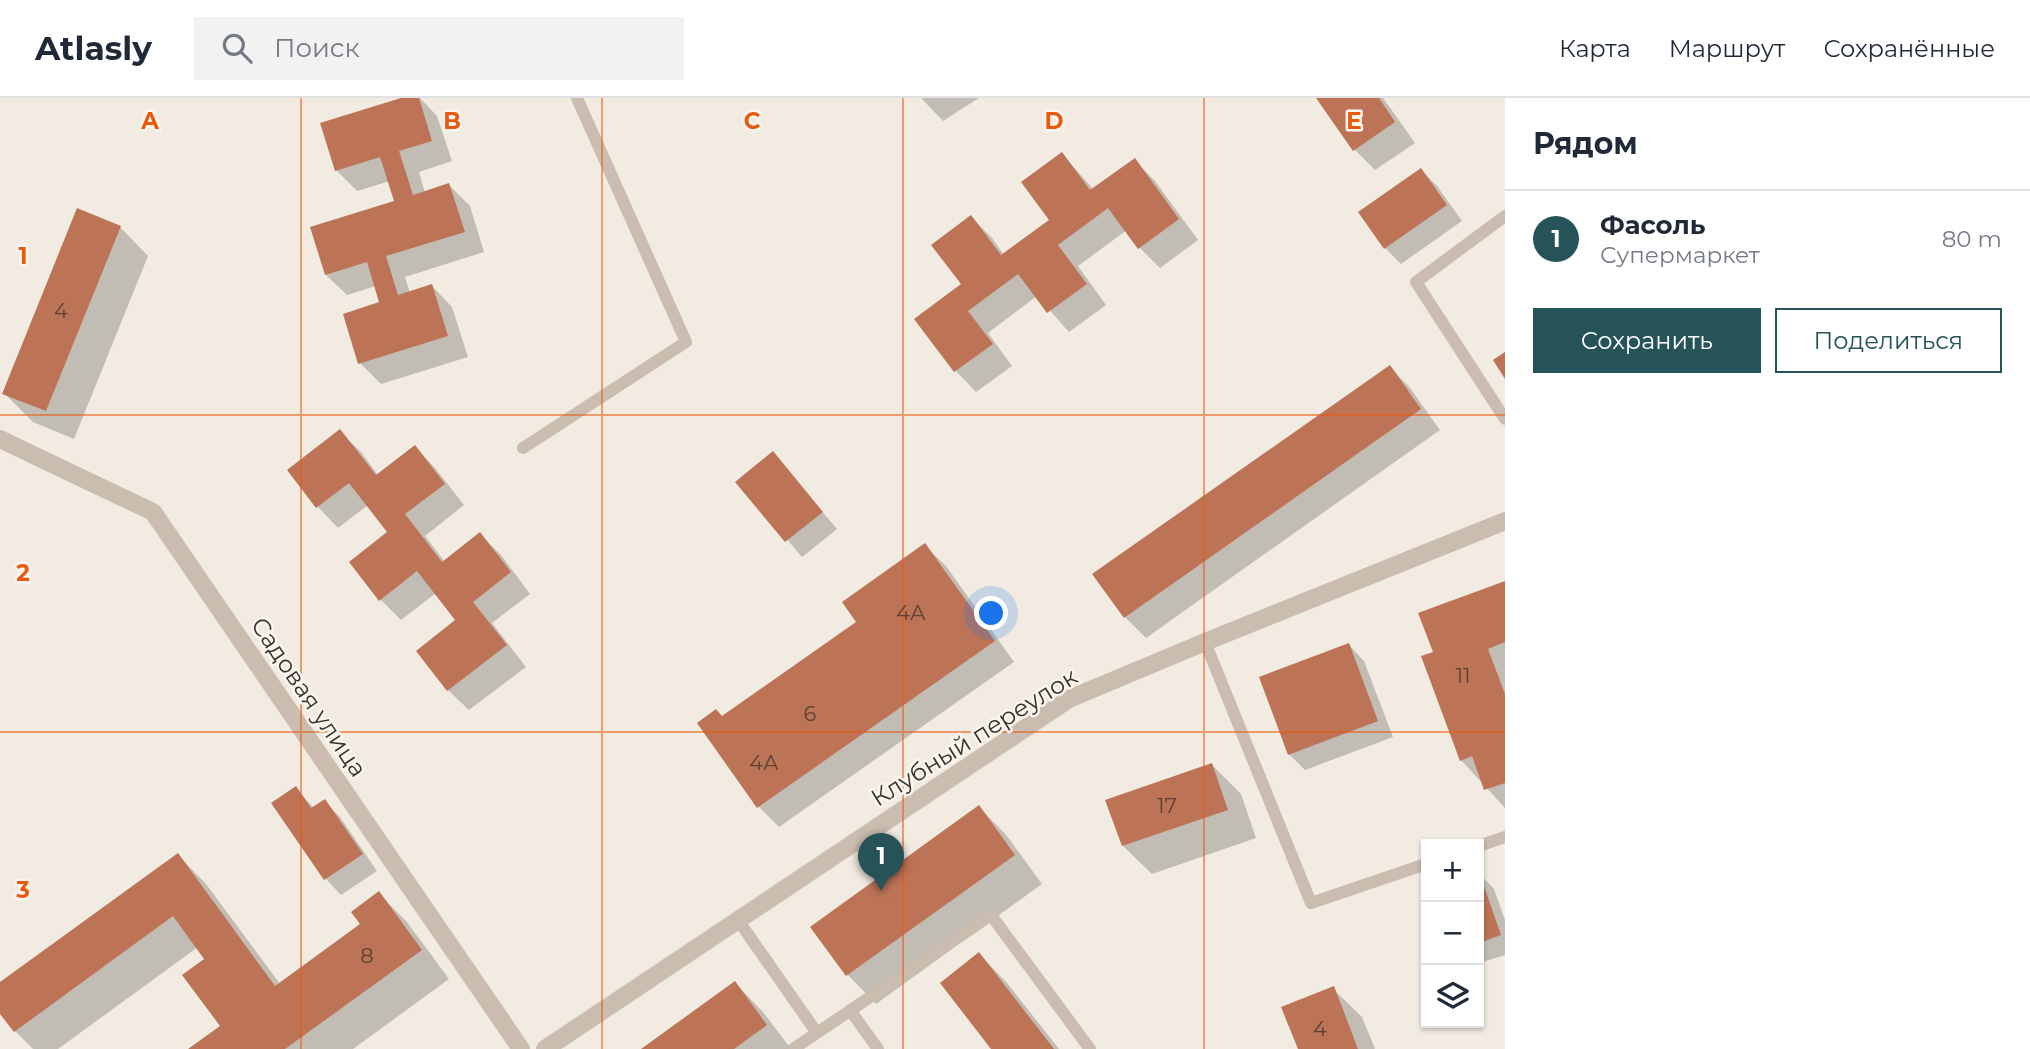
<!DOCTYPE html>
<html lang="ru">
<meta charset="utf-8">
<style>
:root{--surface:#fff;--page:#f2f2f3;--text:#1f2937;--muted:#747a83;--line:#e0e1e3;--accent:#255358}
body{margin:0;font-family:Montserrat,sans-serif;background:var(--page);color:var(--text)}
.controls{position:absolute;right:21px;bottom:21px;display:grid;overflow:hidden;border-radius:0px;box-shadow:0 2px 5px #0004}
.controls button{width:63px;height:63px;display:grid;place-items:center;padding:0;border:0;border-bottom:2px solid var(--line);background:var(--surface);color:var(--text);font:35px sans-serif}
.you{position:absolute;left:992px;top:516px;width:24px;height:24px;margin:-18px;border:5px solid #fff;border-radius:50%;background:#1a73e8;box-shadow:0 0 0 10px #1a73e833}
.badge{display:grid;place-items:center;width:46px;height:46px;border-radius:50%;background:var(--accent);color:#fff;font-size:23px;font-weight:700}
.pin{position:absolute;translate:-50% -58px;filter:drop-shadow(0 2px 4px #0008)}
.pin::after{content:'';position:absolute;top:37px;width:24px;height:21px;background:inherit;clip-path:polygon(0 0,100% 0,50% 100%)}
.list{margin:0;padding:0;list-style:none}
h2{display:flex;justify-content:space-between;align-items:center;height:91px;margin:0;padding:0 28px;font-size:30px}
h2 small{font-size:23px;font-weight:400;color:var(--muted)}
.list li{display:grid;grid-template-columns:46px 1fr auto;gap:21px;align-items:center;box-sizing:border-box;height:98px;padding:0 28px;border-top:2px solid var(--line)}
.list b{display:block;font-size:26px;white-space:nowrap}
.list p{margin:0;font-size:23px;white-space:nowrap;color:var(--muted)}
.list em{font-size:23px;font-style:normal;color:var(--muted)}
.actions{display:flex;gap:14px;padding:21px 28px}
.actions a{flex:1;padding:16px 0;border:2px solid var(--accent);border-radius:0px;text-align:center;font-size:24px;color:var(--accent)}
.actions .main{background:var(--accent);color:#fff}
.icon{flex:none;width:38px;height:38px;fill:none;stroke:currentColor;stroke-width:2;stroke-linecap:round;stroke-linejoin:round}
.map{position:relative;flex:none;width:1505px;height:951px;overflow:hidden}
header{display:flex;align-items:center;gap:42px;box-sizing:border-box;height:98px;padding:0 35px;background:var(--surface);border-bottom:2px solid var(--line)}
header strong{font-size:33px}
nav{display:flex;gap:38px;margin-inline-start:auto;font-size:24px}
.search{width:490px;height:63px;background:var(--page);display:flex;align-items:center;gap:18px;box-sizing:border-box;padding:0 24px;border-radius:0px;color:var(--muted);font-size:26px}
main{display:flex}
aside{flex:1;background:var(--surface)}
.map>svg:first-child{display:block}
.shadow{fill:#0003}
.building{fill:#bd7356}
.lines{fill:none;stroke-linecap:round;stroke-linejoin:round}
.service{stroke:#cabcaf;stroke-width:12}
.minor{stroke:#cabcaf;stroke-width:18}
.grid{fill:none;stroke:#e8590c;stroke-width:2;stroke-opacity:0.55}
.labels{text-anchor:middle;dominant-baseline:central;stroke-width:5;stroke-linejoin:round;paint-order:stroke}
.number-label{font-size:21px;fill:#5a4236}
.street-label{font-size:24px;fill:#39312c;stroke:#faf5ef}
.grid-label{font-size:23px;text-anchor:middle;font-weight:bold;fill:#e8590c;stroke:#faf5ef;stroke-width:5;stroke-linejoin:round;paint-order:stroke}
</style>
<header>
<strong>Atlasly</strong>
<div class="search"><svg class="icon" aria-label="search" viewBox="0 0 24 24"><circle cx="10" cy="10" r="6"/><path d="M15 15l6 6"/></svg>Поиск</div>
<nav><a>Карта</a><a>Маршрут</a><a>Сохранённые</a></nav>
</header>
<main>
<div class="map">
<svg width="1505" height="951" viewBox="0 0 1505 951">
<rect width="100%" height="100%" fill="#f2ebe2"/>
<path class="shadow" d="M406 0H420L437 18 452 63 419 74 425 95 449 87 470 108 484 154 405 179 410 195 432 188 452 209 468 259 381 286 360 265 381 206 376 188 347 197 326 177 396 104 390 83 357 93 336 72Z
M921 0H979L943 23Z
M1318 0H1383L1415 45 1375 72 1355 52Z
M1062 56 1094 92 1134 62 1155 83 1198 142 1160 170 1139 149 1127 132 1078 168 1106 207 1069 234 1037 198 988 235 1012 268 976 294 956 273 917 221 963 187 971 119 992 140 1004 157 1052 123Z
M1421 72 1437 88 1462 123 1401 166 1385 150Z
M120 129 148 158 74 341 33 324 4 295Z
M1390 269 1410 290 1440 332 1146 540 1125 519Z
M340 334 361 354 378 377 415 349 435 370 464 407 425 438 445 464 480 437 501 457 530 496 492 525 526 569 469 612 448 592 458 523 436 495 401 522 381 502 389 434 368 407 338 430 318 409 289 373Z
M773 356 837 431 802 459 738 384Z
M925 448 946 468 1014 564 779 729 759 709 723 620 858 524Z
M1505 484V710L1461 662 1435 555Z
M1349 547 1364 563 1393 639 1305 672 1289 656Z
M1212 667 1241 696 1256 740 1152 776 1123 748Z
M296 691 314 710 324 703 340 719 377 773 341 797 326 781 274 706Z
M979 709 1007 738 1042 786 876 906 848 877 813 829Z
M178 757 206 786 280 886 362 826 379 796 407 824 449 881 353 951H191L222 928 207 861 198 849 58 951H33L15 933 0 913V886Z
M1479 775 1494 791 1505 822V857L1479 865Z
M979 856 1007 885 1059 951H993Z
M735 885 763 914 791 951H644Z
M1333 891 1362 919 1375 951H1299Z"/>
<path class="building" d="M401 0H419L432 43 399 53 413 97 449 85 465 134 386 158 398 197 432 186 448 238 358 266 343 216 379 204 367 164 325 177 310 129 394 103 380 59 335 73 320 25Z
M1316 0H1379L1395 24 1353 53Z
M1062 54 1090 92 1135 60 1179 121 1138 151 1108 110 1058 147 1087 186 1047 215 1018 176 968 213 993 246 954 274 914 221 961 186 931 147 971 117 1001 157 1049 122 1021 84Z
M1421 70 1447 107 1384 151 1358 114Z
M77 110 121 128 46 313 2 296Z
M1505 254V281L1493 262Z
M1390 267 1421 311 1124 520 1092 476Z
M340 331 376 377 415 347 445 386 405 416 442 464 480 434 511 474 473 504 507 547 447 593 416 553 455 522 417 473 379 503 349 464 387 434 349 385 316 410 287 372Z
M773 353 823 414 785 444 735 384Z
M925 445 995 543 757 710 697 625 716 611 722 618 856 524 842 504Z
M1505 483V544L1488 551 1505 596V685L1484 692 1472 658 1460 663 1421 558 1433 554 1418 515Z
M1349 545 1378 623 1288 657 1259 579Z
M1212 665 1228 712 1122 748 1105 702Z
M296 688 311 710 325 701 363 756 324 782 271 705Z
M979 707 1015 757 846 878 810 829Z
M178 755 275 888 360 826 351 814 379 793 422 852 285 951H188L220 928 182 877 204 861 173 818 14 934 0 916V884Z
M1479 774 1501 837 1479 845Z
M979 854 1054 951H991L940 885Z
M735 883 767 927 734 951H641Z
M1334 888 1358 951H1298L1281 909Z"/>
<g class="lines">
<path class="service" d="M1505 118 1416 184 1505 321
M523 350 686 244 577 0
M1205 544 1311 805 1426 766
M1479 748 1505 739
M738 822 817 935 793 951
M850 912 878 951
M817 935 991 817 1090 951"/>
<path class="minor" d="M0 341 153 414 521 951
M545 951 1069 601 1205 544 1505 423"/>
</g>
<path class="grid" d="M301 0V951M602 0V951M903 0V951M1204 0V951M0 317H1505M0 634H1505"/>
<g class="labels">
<g class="number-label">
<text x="61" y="212">4</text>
<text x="911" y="514">4А</text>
<text x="1463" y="577">11</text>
<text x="810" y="615">6</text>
<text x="764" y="664">4А</text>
<text x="1167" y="707">17</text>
<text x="367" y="857">8</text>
<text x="1320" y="930">4</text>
</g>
<g class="street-label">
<text transform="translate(309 599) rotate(56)">Садовая улица</text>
<text transform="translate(974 639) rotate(-32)">Клубный переулок</text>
</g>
</g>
<g class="grid-label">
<text x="150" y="31">A</text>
<text x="452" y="31">B</text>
<text x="752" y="31">C</text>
<text x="1054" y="31">D</text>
<text x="1354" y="31">E</text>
<text x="23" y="166">1</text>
<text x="23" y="483">2</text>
<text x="23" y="800">3</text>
</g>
</svg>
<div class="controls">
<button>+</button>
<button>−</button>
<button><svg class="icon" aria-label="layers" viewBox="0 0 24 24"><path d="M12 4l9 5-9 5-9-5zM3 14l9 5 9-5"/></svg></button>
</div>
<div class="you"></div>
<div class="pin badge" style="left:881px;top:793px">1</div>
</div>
<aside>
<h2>Рядом<small></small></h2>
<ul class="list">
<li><span class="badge">1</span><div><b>Фасоль</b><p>Супермаркет</p></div><em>80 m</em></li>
</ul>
<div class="actions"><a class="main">Сохранить</a><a>Поделиться</a></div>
</aside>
</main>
